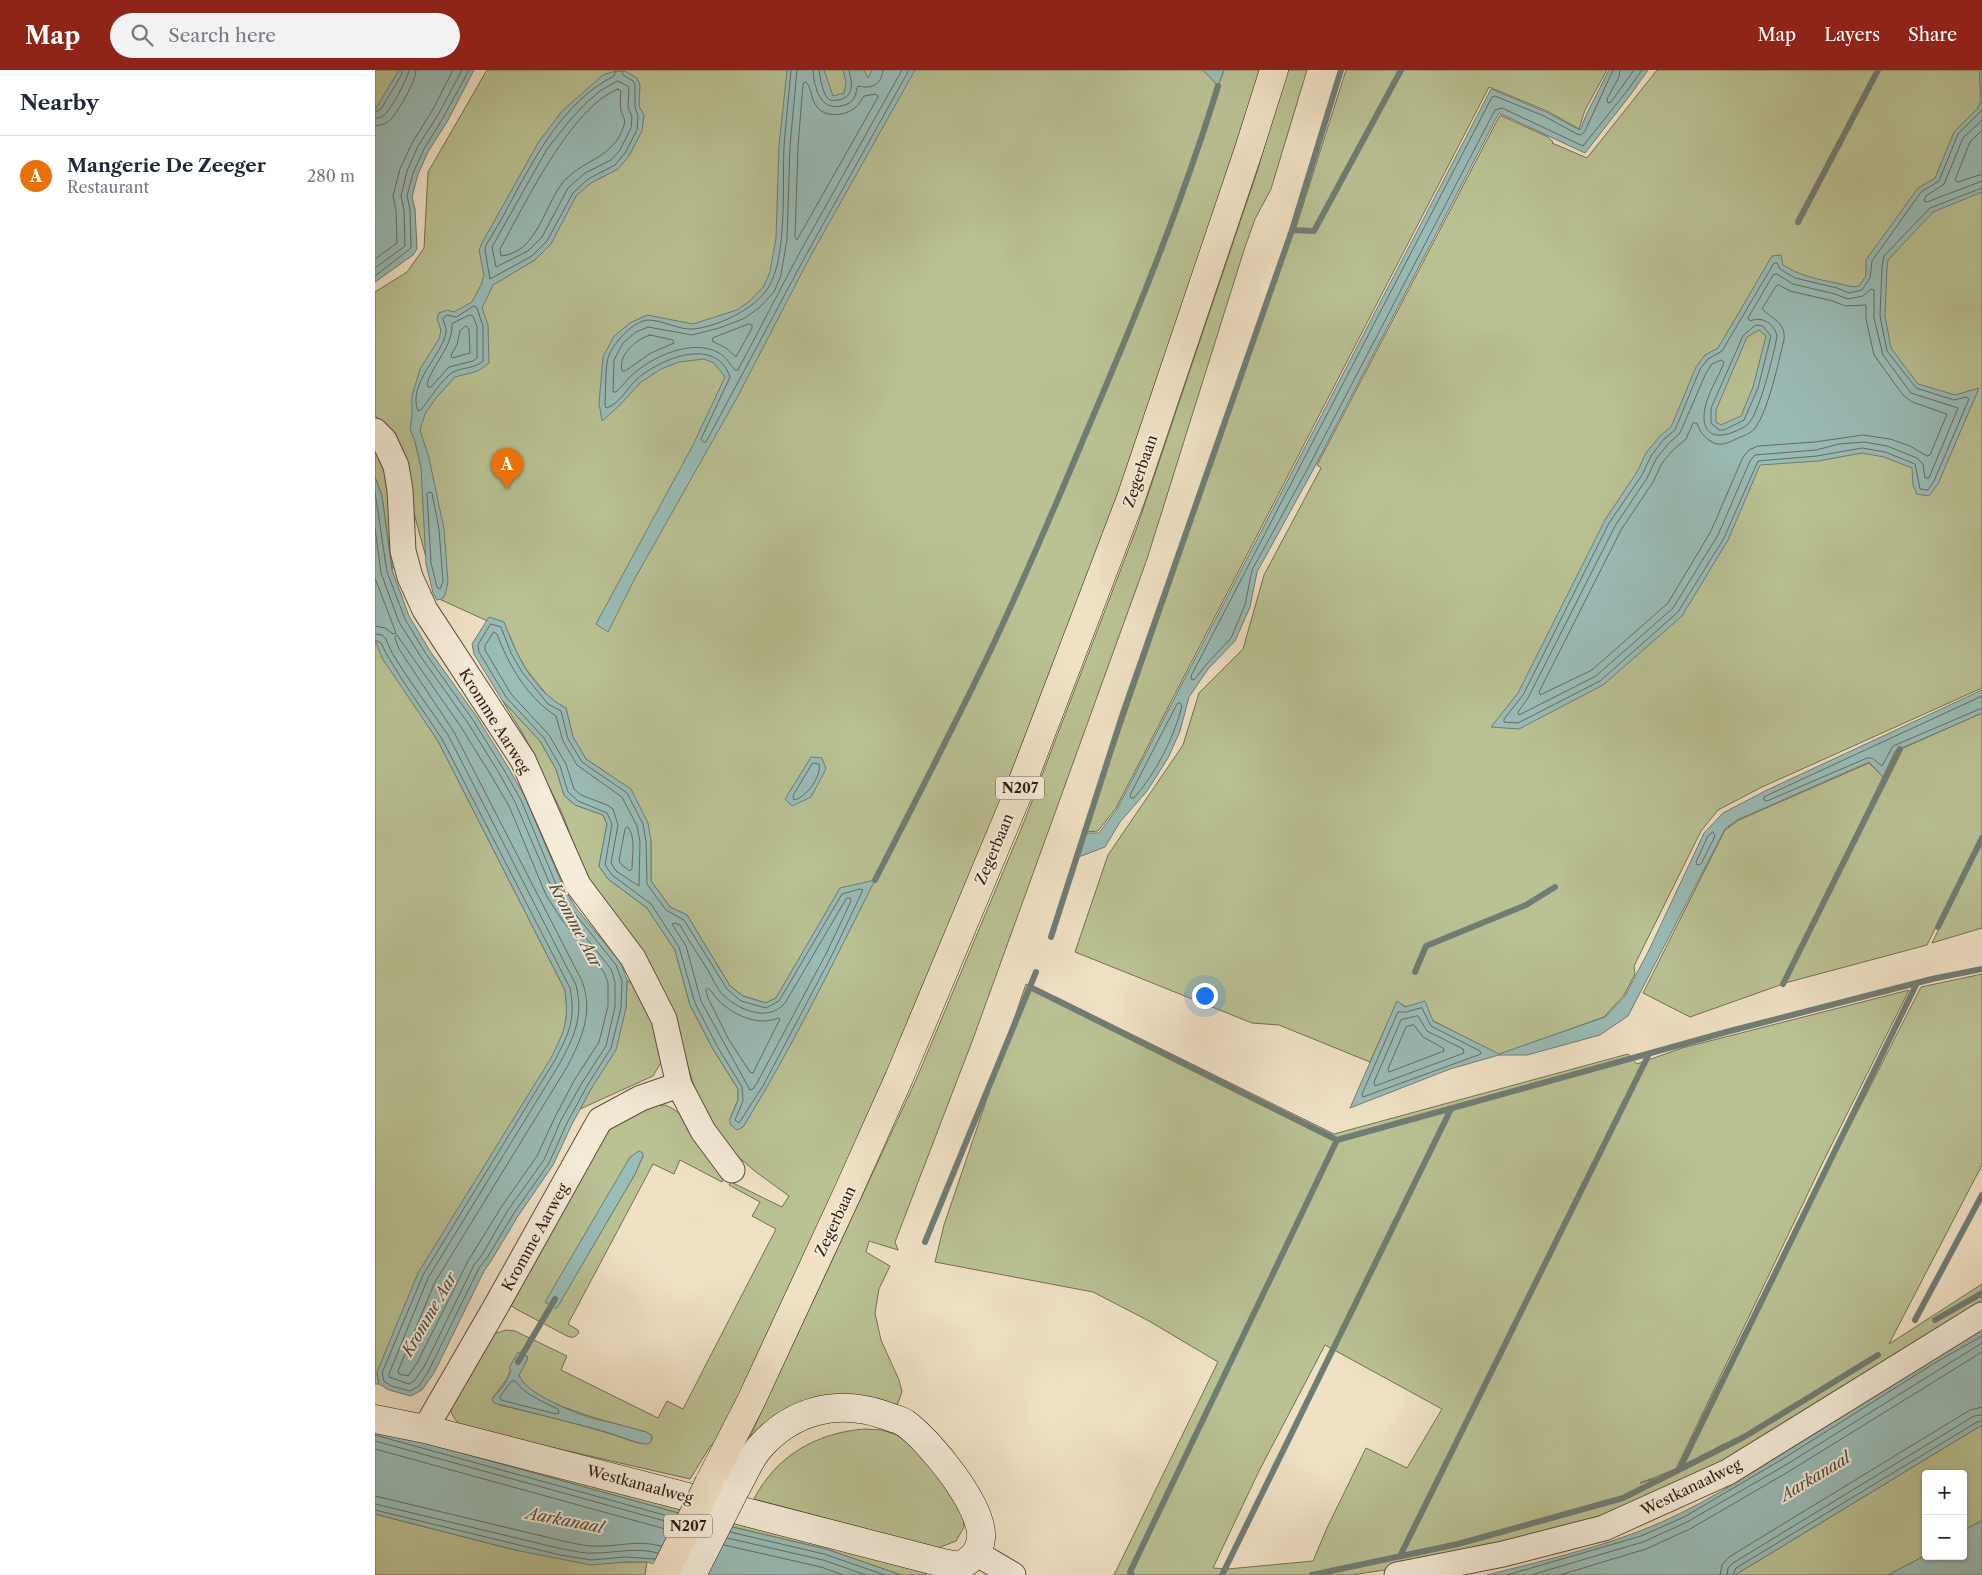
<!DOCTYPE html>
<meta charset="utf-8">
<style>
:root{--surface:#fff;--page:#f2f2f3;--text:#1f2937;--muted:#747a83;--line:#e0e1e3;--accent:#8f2418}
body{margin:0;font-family:"Libre Caslon Text",serif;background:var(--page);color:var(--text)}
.controls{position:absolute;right:15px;bottom:15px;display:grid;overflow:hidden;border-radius:5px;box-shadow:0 1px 4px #0004}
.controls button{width:45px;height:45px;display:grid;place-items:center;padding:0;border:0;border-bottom:1px solid var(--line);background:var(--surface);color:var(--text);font:25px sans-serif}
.you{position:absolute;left:829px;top:925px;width:18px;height:18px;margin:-12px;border:4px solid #fff;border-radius:50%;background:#1a73e8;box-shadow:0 0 0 8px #1a73e833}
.badge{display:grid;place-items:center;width:32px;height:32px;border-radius:50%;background:var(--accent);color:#fff;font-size:16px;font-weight:700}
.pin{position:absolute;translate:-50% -41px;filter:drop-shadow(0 1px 2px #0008)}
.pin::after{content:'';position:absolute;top:26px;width:18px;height:15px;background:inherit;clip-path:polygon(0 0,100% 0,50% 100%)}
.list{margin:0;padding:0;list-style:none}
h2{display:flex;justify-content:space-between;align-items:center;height:65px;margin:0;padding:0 20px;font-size:21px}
h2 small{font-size:16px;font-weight:400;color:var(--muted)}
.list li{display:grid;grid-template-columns:32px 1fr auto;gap:15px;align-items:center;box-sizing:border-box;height:80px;padding:0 20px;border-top:1px solid var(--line)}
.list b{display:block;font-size:19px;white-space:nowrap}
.list p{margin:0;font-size:16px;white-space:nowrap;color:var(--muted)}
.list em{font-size:16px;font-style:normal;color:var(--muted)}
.icon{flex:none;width:28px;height:28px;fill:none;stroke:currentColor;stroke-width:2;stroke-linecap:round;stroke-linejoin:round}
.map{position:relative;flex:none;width:1607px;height:1505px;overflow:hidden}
header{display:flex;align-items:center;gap:30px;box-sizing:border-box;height:70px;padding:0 25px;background:var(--accent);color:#fff}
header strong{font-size:24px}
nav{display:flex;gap:28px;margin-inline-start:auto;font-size:18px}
.search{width:350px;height:45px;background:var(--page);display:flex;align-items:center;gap:12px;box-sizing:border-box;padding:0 18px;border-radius:28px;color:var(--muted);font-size:19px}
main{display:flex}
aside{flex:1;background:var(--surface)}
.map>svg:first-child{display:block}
.green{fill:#bac294;stroke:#766f52;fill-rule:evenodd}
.water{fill:#9abdb8;stroke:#707d75;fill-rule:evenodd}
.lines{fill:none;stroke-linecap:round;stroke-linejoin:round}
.shore{stroke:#666c64;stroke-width:1}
.stream{stroke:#707d75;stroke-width:6}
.street-casing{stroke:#614d3e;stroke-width:27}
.secondary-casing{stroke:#311c11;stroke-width:29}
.primary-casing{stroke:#311c11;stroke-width:29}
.street{stroke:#f5ecd9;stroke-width:25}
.secondary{stroke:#f5ecd9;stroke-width:28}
.primary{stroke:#f0e1c5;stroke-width:28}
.secondary-bridge-casing{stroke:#311c11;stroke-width:29;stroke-linecap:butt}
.primary-bridge-casing{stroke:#311c11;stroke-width:29;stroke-linecap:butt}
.secondary-bridge{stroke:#f5ecd9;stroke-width:28}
.primary-bridge{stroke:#f0e1c5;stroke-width:28}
.labels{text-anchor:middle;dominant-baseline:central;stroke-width:4;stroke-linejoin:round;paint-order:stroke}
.shield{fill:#f5ecd9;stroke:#6c5a4d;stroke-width:1}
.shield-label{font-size:14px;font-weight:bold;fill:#311c11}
.street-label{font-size:15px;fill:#311c11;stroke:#f5ecd9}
.water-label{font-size:16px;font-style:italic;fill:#504c43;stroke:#f5ecd9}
</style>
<header>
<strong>Map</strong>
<div class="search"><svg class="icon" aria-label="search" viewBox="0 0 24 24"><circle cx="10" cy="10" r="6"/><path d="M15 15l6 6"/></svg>Search here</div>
<nav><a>Map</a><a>Layers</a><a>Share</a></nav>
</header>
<main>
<aside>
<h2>Nearby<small></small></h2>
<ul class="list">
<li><span class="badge" style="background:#e8710a">A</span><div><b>Mangerie De Zeeger</b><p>Restaurant</p></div><em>280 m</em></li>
</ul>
</aside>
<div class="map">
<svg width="1607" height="1505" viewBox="0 0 1607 1505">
<rect width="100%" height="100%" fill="#f0e1c5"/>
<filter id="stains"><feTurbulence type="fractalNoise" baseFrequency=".004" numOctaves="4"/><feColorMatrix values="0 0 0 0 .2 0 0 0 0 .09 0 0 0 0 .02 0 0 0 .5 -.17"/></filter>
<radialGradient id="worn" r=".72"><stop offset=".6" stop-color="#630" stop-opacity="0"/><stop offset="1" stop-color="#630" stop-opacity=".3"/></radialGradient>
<path class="green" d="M0 0H24L8 27 0 46Z
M112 0H829L843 16 849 0H891L780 326 687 581 528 974 340 1376 336 1375 315 1409 88 1357C80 1350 76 1346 75 1335L115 1265 131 1260 140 1261 192 1286 186 1300 283 1348 292 1331 308 1339 401 1159 377 1146 385 1132 354 1115 356 1112 407 1137 414 1126 381 1102 356 1081 325 1034 293 936 214 814 187 743 147 662 127 630 165 671 181 699 189 725 200 735 228 745 232 754 224 796 233 809 272 838 300 880 315 935 338 979 363 1019V1030L355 1049 368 1057C416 978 458 893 499 811L466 818 401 928 391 933 368 926 355 916 312 845 295 837 276 811V771L232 703 211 689 198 667 191 638 176 630 151 599 141 581 134 564 130 559 62 528 23 384 0 345V222L32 202 49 178 53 102ZM143 1283 152 1286V1290L144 1305C153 1334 243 1354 271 1362L276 1365 277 1368 275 1372C267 1376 254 1370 245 1367 206 1354 165 1345 125 1335L117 1329 132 1309Z
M913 0H932L896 119 880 149 869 180 772 489 598 969 520 1172 523 1180 494 1171 491 1182 515 1196 504 1219 500 1243 506 1270 524 1310 527 1322 522 1335 496 1327 474 1325 372 1373 541 1010 649 752 762 457 883 99 896 52Z
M971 0H1232L1210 40 1204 59 1172 41 1114 17 741 738 723 761 710 762 917 163 921 157Z
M1282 0H1607V618L1385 718 1343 740 1326 761 1259 896 1260 904 1249 925 1229 947 1124 985 1022 932 995 992 904 955 877 953 700 882 733 785 808 675 824 623 868 579 889 505 946 398 942 395 1125 45 1173 67 1178 72 1177 73 1212 88Z
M0 372 17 404 26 467 17 500 7 426 0 407Z
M0 560 43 640 63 671 190 920 192 941 184 994 2 1304 4 1314H0Z
M1607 643V764L1552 875 1410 913 1526 679Z
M1494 693 1508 707 1408 914 1315 947 1268 923 1350 760 1364 750Z
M1607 771V858L1557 873Z
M1607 904V1095L1514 1274 1607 1214V1235L1422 1351 1260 1437 1068 1491 977 1505H739L843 1292 774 1251 718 1222 560 1192 569 1155 651 914 683 928 959 1064 1253 984 1262 994 1307 978 1534 920 1447 1094 1301 1399 1265 1413 1296 1404 1349 1374 1307 1397 1454 1097 1546 917ZM950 1275 1067 1339 1032 1398 991 1378 952 1458 938 1491 853 1499 838 1498 884 1401Z
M252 910 270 923 287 991 278 1006 205 1039 216 1019 251 938Z
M290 1035C315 1044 335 1081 351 1102L347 1112 305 1090 299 1104 278 1094 193 1254 203 1260 204 1263C199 1268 197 1268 192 1266L141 1239 134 1234 217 1083 236 1057 270 1036ZM268 1086 260 1104 182 1237Z
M1607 1355V1450L1588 1461V1404H1551V1485L1513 1505H1360Z
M489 1359 507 1360 522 1365 555 1389 588 1444 589 1457 581 1471 563 1478 379 1429C401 1386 441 1363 489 1359Z
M32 1368 549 1494 551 1505H526L451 1479 336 1452Z
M0 1444 140 1480 250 1492H272L270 1505H0Z"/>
<path class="water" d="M24 0H99L73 50 53 82 43 104 37 127 40 139 42 179 38 185 0 212V40Z
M412 0H449L458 26 469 23 471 12 468 0H489L493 8 497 0H540L435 187 364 324 259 510 233 562 221 554 318 375 350 307 339 293 329 289 304 292 286 299 265 313 245 335 227 351 224 333 228 287 239 266 255 253 272 245 318 254 362 240 376 230 389 216 395 202 401 168 404 76Z
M828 0H849L843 16Z
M1234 0H1273L1256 24 1210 83 1124 43 938 400 882 502 875 537 860 571 833 599 814 627 805 661 793 688 772 721 745 752 730 777 701 788 709 763H724L742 739 1116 19 1171 42 1205 60 1212 43Z
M1604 0H1607V122L1558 142 1513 190 1512 197 1510 246 1516 278 1543 314 1580 325 1604 318 1563 414 1554 426 1542 424 1538 415 1537 398 1509 387 1487 383 1443 391 1385 395 1353 470 1307 546 1228 615 1144 659 1116 657 1143 623 1230 450 1262 402 1271 383 1285 366 1296 357 1321 297 1330 285 1343 278 1397 186 1406 185 1408 195C1425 206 1442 209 1461 213 1470 214 1474 218 1484 216L1491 206V190L1543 118 1560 108 1579 62 1602 39 1606 31ZM1384 260 1391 266 1378 317 1366 346 1346 355 1341 352V340L1372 267Z
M250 1 262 8 265 15 264 36 269 45 267 61 254 86 243 99 216 113 201 126 176 174 160 190 118 215 107 238 113 255 114 293 103 301 80 307 61 328 50 344 45 360 54 388 69 459 73 512 70 525 67 529 62 530 58 523 51 494 46 398 40 372 35 359 37 345V326L45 299 64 269 66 260 62 249 64 243 72 240 79 242 97 232 106 215 109 205 104 180 107 173 163 73 187 41 228 5 237 2Z
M0 407 7 426 17 500 34 546 55 581 102 647 133 697 150 727 188 816 201 838 246 893 252 910 251 938 241 980 216 1019 196 1056 178 1095 143 1146 116 1191 109 1201 59 1303 47 1320 36 1326 14 1320 4 1314 2 1302 43 1203 176 988C190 959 194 953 190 920L63 671 7 588 0 570Z
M114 547 129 552C142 586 157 620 191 638L198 667 211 689 256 719 273 753 276 771V811L295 837 312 845 355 916 368 926 391 933 401 928 465 818 500 810C458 893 417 978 368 1057L362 1060 355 1054V1049L363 1030V1019L338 979 315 935 300 880 272 838 233 809 224 796 232 754 228 745 200 735 189 725 181 699 165 671 127 630 99 584 97 574Z
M1607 620V643L1520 681 1508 707 1494 692 1362 750 1350 759 1253 946 1225 965 1152 985H1124L1075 999 975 1038 1022 931 1030 937 1050 931 1058 951 1124 984 1230 947 1250 926 1274 880 1329 763 1348 743 1392 720Z
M436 687 447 688 451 699 436 727 417 736 410 729Z
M264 1081 268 1083V1086L260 1104 182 1238H180L170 1232 255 1087Z
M1607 1260V1355L1360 1505H1112C1163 1492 1215 1480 1265 1461 1320 1440 1371 1407 1420 1375 1482 1336 1544 1297 1607 1260Z
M143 1282 152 1286V1290L144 1305C149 1323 203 1345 221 1349 238 1353 254 1357 271 1362L276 1365 277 1368 275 1373 272 1374 264 1373 225 1360 119 1333 117 1329 129 1315 136 1301 134 1298Z
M0 1359 336 1452 451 1479 526 1505H322L272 1492H250L216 1495 140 1480 0 1444Z
M1607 1450V1505H1513L1551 1485V1486H1588V1461Z"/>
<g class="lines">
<path class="shore" d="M241 0 239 6C188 32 160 87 134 135 127 149 119 162 111 175L110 180 115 209 157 186 172 171 198 123 213 109 240 95 250 83 262 60 263 46 260 37V15L258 11 248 5 247 0
M416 0C414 25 411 50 409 76 407 113 413 187 393 218 380 239 342 257 318 259 303 260 288 250 273 250 258 251 237 274 233 288 230 299 231 321 230 333L231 338C244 335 252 318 262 309 285 289 341 265 355 307L326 369 328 372H331L431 185 534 0
M422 0 415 76 412 169 406 205 399 222 384 238 368 249 344 258 317 265 273 257 261 262 248 273 239 290 238 322H241C247 316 252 310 257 305 278 286 318 268 344 283 351 286 355 295 360 300H363L425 182 527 0
M438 0C439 17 445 41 466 36 470 35 474 34 477 31 481 27 481 20 483 16 496 19 506 16 508 0
M444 0C445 7 448 27 455 30 458 31 461 30 464 30 480 26 477 13 474 0
M1238 0 1210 61 1206 65 1202 64 1169 46 1120 26 1117 27 816 606 817 610 820 609 830 596 856 568 870 535 877 500 933 398 1120 40 1127 38 1208 76 1252 21 1267 0
M1245 0 1244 7 1232 29 1233 33 1236 32 1259 0
M243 11 254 17 253 37 257 47 256 58 245 80 236 90 210 103 193 118 167 167 153 181 121 197 117 177 172 79 196 49 211 33 225 21Z
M431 12C437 18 436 30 442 37 451 48 469 46 480 38 484 35 486 30 489 26L501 24 503 27 422 170 420 167 423 77 428 14Z
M243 19 246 21C245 28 245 35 246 41 248 46 251 50 249 55 239 90 205 89 186 115 169 138 161 183 126 186L125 179C149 136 196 37 243 19Z
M1607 40 1583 64 1564 111 1546 122 1497 191 1495 208 1487 220 1474 223 1462 218 1420 208 1405 199 1402 193H1399L1347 281 1333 289 1325 299 1300 360 1289 369 1276 386 1267 405 1234 453 1148 625 1129 649V652L1143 653 1225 611 1303 542 1349 468 1383 391 1442 386 1487 378 1510 382 1540 394 1545 419 1553 420 1559 411 1594 329 1591 327 1579 330 1541 318 1512 281 1505 246 1507 196 1509 186 1555 138 1607 118
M0 42 6 39 27 4V0
M0 48C4 48 5 48 8 46 15 42 33 8 34 0
M1607 50 1588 68 1569 114 1551 126 1549 131 1552 132 1607 111
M0 56C6 55 11 54 15 50 23 42 41 11 41 0
M1607 60 1595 72 1580 110 1583 112 1607 104
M0 189 22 173 21 141 18 126 25 99 37 73 57 41 78 0
M0 198 30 176 29 140 26 126 32 101 43 76 63 45 87 0
M1402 204 1418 214 1460 224 1473 229 1488 226 1496 219 1499 220V248L1508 285 1536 323 1583 338 1554 408H1550L1548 394 1542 388 1512 376 1489 372 1464 374 1441 380 1380 385 1375 391 1343 465 1298 538 1221 606 1144 645 1143 642 1153 628 1240 456 1272 408 1281 389 1293 374 1305 363 1331 303 1337 294 1346 290 1349 292C1344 307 1333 322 1330 338 1325 363 1339 371 1361 361 1365 359 1371 357 1374 353 1385 340 1399 284 1402 266 1399 253 1387 246 1375 251L1373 248 1398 205Z
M0 206 36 178 35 139 32 126 38 103 49 79 68 48 94 0
M1404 215 1415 221 1458 231 1470 236 1491 235V249L1499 285 1528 325 1537 332 1572 344 1555 385 1552 386 1535 376 1515 369 1488 365 1440 372 1383 376 1374 380 1368 387 1336 461 1293 533 1217 600 1165 625 1164 622 1246 460 1278 412 1287 393 1299 379 1311 369 1318 353H1322C1325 363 1332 371 1342 374 1349 375 1355 372 1361 369 1367 366 1376 364 1380 358 1394 339 1403 293 1409 270 1411 252 1397 249 1387 239L1401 216Z
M99 236 102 238 108 256V291C99 299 88 297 78 302 67 309 54 330 46 340L43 341C32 313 68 285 71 262 72 257 68 253 68 248L72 245 81 247Z
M95 245 98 246 102 257V288L98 291 74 297 56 317H53L52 314C58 293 78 277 77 254Z
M374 254 377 255V258L361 287 351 278 337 271 338 268Z
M1381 255 1388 256 1396 266 1383 318 1369 350 1349 360H1344L1336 353V338L1368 266Z
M91 256 94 259 95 283 77 288 76 285 82 275 85 261Z
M275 265 298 270 299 273 276 283 250 301H247C243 285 260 270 275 265Z
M0 422 12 502 30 549 51 584 98 650 129 700 146 730 183 819 198 841 241 895 247 911 246 938 236 978 212 1016 192 1053 174 1093 139 1143 112 1188 104 1198 54 1300 44 1316 35 1321 16 1316 9 1311 7 1303 48 1205 180 990C194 963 201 950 195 918L67 669 28 611 12 585 6 573 0 570
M54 422 57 423 64 459 68 512 65 519 62 517 56 493 52 424Z
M0 458 6 503 24 552 46 587 93 653 124 703 140 732 178 821 193 845 236 899 240 912V937L231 976 207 1013 186 1050 169 1090 133 1140 107 1185 99 1195 49 1297 39 1311 34 1314 14 1307V1304L53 1208 185 993C199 966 209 947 201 915L73 665 33 608 17 583 11 569 7 565 0 564
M0 508 21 563 18 564 10 558 0 556
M116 554 126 557 136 583 147 602 173 634 186 641 193 669 207 692 252 723 268 754 271 771 272 814 291 840 309 850 352 919 366 931 391 938 404 931 467 824 485 819 488 820 456 887 388 1016 364 1053 360 1050 368 1031 367 1017 342 976 320 933 304 877 276 834 237 805 230 795 237 754 232 743 203 731 193 722 185 696 169 668 131 627 104 582 103 575Z
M119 562 122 564C134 596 152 627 181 646L188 671 202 695 247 727 262 756 265 772 264 816 241 801 236 793 243 755 238 739 232 735 206 725 199 719 191 694 174 665 136 624 110 580V576Z
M22 565 86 657 117 707 134 736 171 825 187 850 229 902 233 913V936L224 972 200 1009 180 1047 162 1086 127 1136 93 1191 42 1293 33 1306 24 1304 23 1301 60 1212 192 997C206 970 219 943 207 911L79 662 24 579 20 568Z
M1607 626 1395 724 1389 727V730L1392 731 1492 688H1497L1507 696 1518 676 1607 638
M805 633 807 636C798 670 782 701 759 728H756L755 725 802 634Z
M438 693 444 694C447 706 431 728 419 730L418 726Z
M253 757C261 767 257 786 257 799L255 801 247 795 244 791 250 759Z
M1338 762 1340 766 1326 794 1322 795 1321 792 1333 766Z
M472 828H475L476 831 451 884 382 1013 378 1019 375 1020 326 931 311 876 297 854 300 853 305 855C314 871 324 886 334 902 338 909 342 919 348 925 364 940 393 953 410 933Z
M333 918C337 921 339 926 343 930 357 944 382 957 403 948L405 949 378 1003 375 1002 354 970 333 928 331 920Z
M1047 938 1056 956 1105 981 1106 984 988 1027 987 1024 1023 942H1031Z
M1043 946 1052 961 1088 979 1089 983 1000 1016 999 1012 1026 950Z
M1039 955 1048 967 1068 978 1069 981 1014 1002 1013 999 1031 957Z
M137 1311H140C150 1325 169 1332 183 1339L184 1343 181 1344 126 1330 125 1327Z
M0 1365 300 1448
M0 1371 297 1453
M0 1379 294 1460
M0 1426 188 1471C197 1473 206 1475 215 1476 240 1478 260 1469 286 1476
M0 1434 187 1479C197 1480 208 1484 219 1483 240 1483 261 1477 283 1483
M0 1440 185 1485 216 1490 250 1487 280 1489
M355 1462 449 1484 510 1505
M352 1468 448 1490 491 1505
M349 1475 446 1497 468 1505
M1132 1505 1266 1466 1309 1447 1406 1390 1558 1294 1607 1266
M1156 1505 1268 1472 1312 1452 1409 1396 1607 1273
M1185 1505 1271 1479 1315 1459 1413 1402 1607 1282
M1345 1505 1347 1495 1354 1487 1595 1340 1607 1337
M1352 1505 1353 1498 1358 1493 1599 1346 1607 1345
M1358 1505 1361 1498 1602 1352 1607 1351"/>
<path class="stream" d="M1423 152 1503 0
M917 160 939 161 1026 0
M500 810C540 732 581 653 619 573 652 502 683 430 713 358 761 246 807 133 843 16
M1563 857 1607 768
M676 867 748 643 917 160 966 0
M1040 902 1051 876 1151 835 1180 817
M1408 914 1525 679
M655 917 962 1070 755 1502 757 1505
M962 1070 1355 961 1557 909 1607 899
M550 1172 661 902
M1540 1250 1607 1125
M1560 1250 1607 1223
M143 1292 180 1229
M1304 1400 1542 913
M1025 1486 1274 984
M847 1505 1076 1039
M937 1505 1083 1474 1248 1428 1369 1367 1503 1285"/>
<g class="street-casing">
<path id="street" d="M0 361 9 370 21 396 25 420 28 481 35 507 50 540 148 690 203 815 258 888 289 949 304 1015 328 1061 357 1100
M50 1359 120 1238 225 1050 266 1028 304 1015
M601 1483 638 1505
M1022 1505 1128 1484 1229 1458 1353 1402 1607 1245"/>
</g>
<g class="secondary-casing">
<path id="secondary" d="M0 1349 50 1359 568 1493 584 1496C596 1491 605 1482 606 1468 609 1437 555 1371 530 1353 524 1349 516 1348 509 1345 462 1329 418 1340 385 1377 375 1388 368 1406 360 1420"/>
</g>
<g class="primary-casing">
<path id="primary" d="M334 1413 376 1331 472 1124 524 1008 644 721 756 428 874 79 899 0"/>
</g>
<use href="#street" class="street"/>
<use href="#secondary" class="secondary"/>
<use href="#primary" class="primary"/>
<g class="secondary-bridge-casing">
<path id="secondary-bridge" d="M317 1505 360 1420"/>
</g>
<g class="primary-bridge-casing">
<path id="primary-bridge" d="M292 1498 334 1413"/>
</g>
<use href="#secondary-bridge" class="secondary-bridge"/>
<use href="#primary-bridge" class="primary-bridge"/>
</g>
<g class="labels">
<g class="shield">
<rect x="621" y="706.5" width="48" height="23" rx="4"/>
<rect x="289" y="1444.5" width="48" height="23" rx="4"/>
</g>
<g class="shield-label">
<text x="645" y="718">N207</text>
<text x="313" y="1456">N207</text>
</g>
<g class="street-label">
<text transform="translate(765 401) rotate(-71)">Zegerbaan</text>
<text transform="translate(120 651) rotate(58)">Kromme Aarweg</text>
<text transform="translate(619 779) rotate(-67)">Zegerbaan</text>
<text transform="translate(460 1151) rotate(-65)">Zegerbaan</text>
<text transform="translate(160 1167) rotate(-61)">Kromme Aarweg</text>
<text transform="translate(265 1414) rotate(15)">Westkanaalweg</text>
<text transform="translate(1316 1417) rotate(-26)">Westkanaalweg</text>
</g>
<g class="water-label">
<text transform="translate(201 855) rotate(62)">Kromme Aar</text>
<text transform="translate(54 1244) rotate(-60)">Kromme Aar</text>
<text transform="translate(1440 1406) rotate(-31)">Aarkanaal</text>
<text transform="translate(190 1450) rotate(11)">Aarkanaal</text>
</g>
</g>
<rect width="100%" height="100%" filter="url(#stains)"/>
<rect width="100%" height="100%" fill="url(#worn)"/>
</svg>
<div class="controls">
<button>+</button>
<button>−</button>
</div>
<div class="you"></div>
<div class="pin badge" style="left:132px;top:419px;background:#e8710a">A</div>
</div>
</main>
